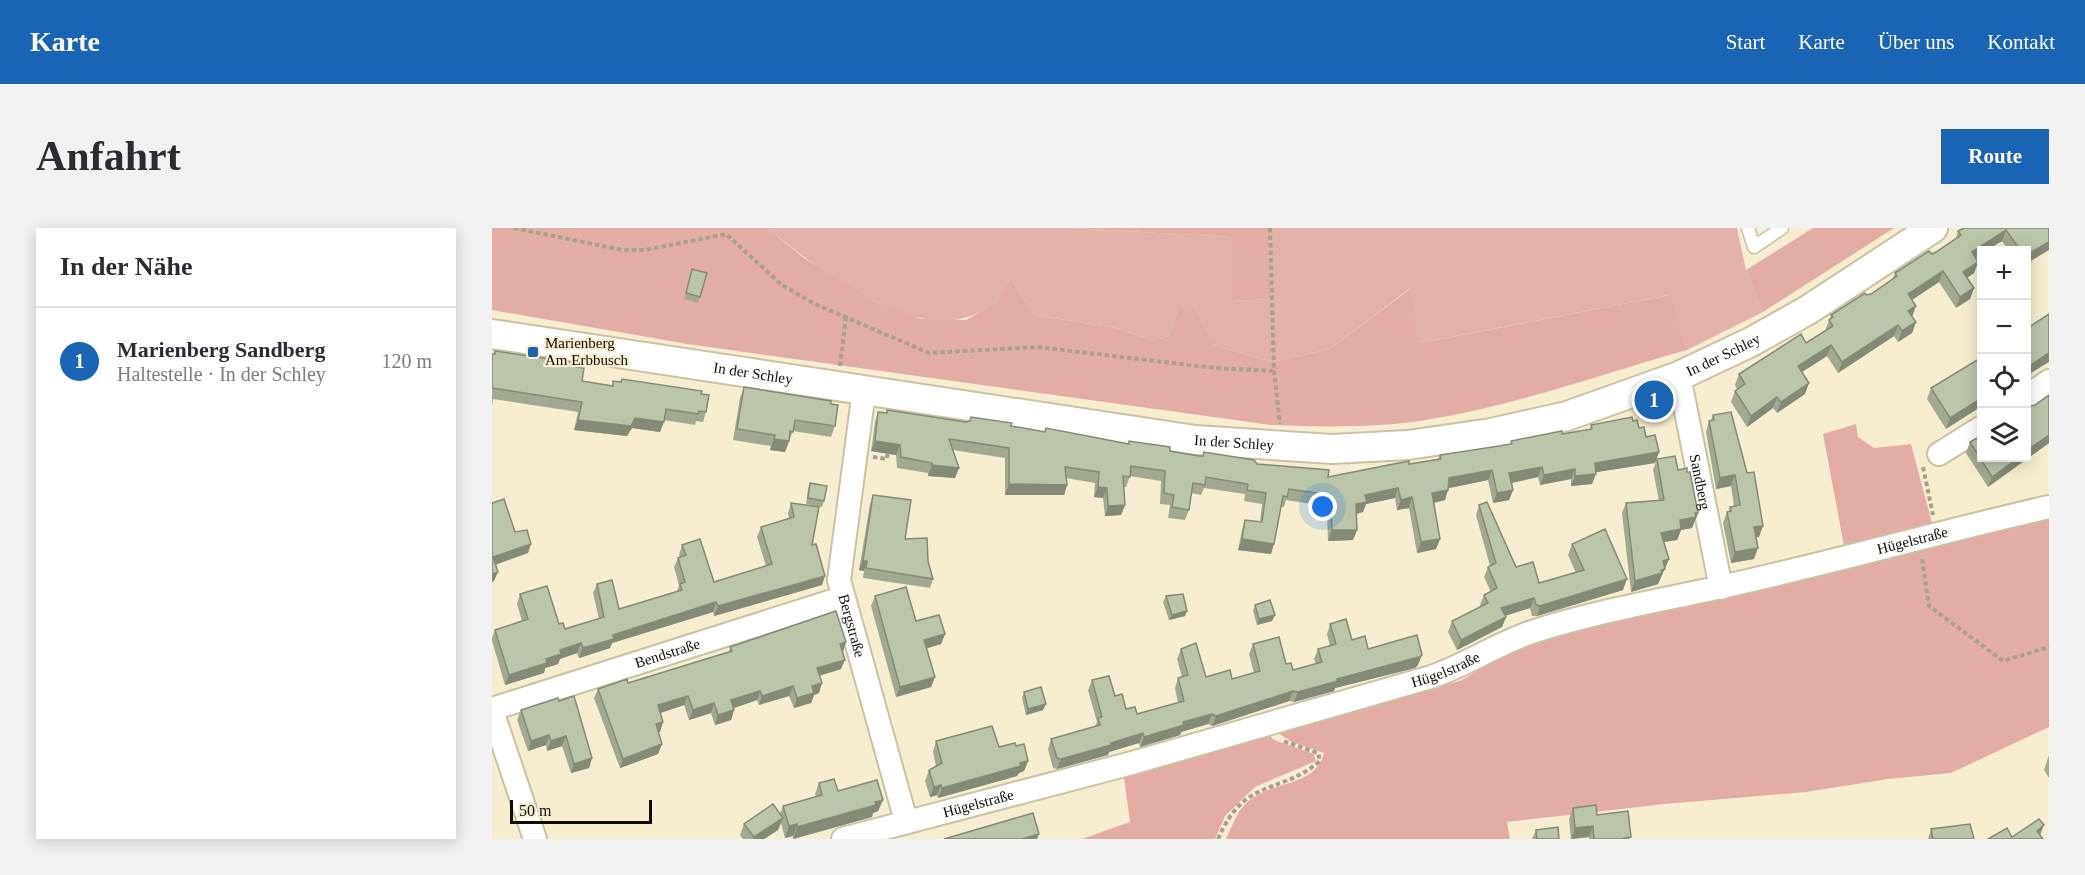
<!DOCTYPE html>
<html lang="de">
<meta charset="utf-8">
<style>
:root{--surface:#fff;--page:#f2f2f3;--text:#2b2b33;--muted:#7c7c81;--line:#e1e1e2;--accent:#1964b3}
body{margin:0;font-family:"Times New Roman",serif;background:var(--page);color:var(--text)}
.controls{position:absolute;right:18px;top:18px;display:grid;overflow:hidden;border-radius:0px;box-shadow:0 3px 15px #0003}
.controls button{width:54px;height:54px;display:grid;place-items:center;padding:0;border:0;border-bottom:2px solid var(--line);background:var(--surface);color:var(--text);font:30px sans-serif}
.scale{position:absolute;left:18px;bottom:15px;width:142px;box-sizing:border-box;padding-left:6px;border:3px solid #100d05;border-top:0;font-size:16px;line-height:21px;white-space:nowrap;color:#100d05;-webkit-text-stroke:4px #f7eed1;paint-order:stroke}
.you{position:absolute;left:831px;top:279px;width:21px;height:21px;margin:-15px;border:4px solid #fff;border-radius:50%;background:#1a73e8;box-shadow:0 0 0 9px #1a73e833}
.badge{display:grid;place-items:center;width:39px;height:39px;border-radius:50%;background:var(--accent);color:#fff;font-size:20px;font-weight:700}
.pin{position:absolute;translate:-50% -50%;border:3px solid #fff;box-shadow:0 2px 6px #0006}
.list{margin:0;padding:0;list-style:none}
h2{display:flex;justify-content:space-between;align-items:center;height:78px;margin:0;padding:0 24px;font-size:26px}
h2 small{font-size:20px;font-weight:400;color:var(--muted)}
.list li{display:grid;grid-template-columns:39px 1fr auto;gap:18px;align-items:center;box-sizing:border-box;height:108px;padding:0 24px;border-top:2px solid var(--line)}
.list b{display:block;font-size:22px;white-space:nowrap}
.list p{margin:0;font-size:20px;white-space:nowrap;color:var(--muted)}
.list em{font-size:20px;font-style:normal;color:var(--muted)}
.icon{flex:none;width:33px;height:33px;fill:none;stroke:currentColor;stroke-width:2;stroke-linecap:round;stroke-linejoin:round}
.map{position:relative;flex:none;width:1557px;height:611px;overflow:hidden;border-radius:0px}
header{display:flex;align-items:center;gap:36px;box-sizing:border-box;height:84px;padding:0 30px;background:var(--accent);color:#fff}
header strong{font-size:28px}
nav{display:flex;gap:33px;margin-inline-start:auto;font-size:21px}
.intro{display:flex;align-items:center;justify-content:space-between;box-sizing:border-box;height:144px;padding:0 36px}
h1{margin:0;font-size:42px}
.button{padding:15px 27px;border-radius:0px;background:var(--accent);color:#fff;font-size:21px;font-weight:700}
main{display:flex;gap:36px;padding:0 36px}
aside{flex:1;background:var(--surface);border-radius:0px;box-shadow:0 3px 15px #0003}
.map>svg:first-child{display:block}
.green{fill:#e5b2ab}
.forest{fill:#e3ada6}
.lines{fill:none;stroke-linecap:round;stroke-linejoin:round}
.service-casing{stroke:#cbc2a6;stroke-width:15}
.minor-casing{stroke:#cbc2a6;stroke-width:26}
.tertiary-casing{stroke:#cbc2a6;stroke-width:32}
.path{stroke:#a7a08b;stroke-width:4;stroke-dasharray:4.5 3;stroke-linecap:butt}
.service{stroke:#fff;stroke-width:12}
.minor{stroke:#fff;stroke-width:22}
.tertiary{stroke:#fff;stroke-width:28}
.wall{fill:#a1a992}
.shaded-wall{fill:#838a77}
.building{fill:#bbc5aa;stroke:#838a77;stroke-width:1.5}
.poi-dot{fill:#1964b3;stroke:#f7eed1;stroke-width:2}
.labels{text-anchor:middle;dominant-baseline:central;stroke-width:4.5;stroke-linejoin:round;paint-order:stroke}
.poi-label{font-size:15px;fill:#100d05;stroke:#f7eed1;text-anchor:start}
.street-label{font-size:15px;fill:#100d05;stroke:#f7eed1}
</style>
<header>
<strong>Karte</strong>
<nav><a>Start</a><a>Karte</a><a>Über uns</a><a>Kontakt</a></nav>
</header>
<div class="intro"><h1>Anfahrt</h1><a class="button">Route</a></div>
<main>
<aside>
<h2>In der Nähe<small></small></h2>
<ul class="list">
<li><span class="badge">1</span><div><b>Marienberg Sandberg</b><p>Haltestelle · In der Schley</p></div><em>120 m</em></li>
</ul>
</aside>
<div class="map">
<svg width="1557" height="611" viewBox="0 0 1557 611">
<rect width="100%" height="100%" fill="#f7eed1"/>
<path class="green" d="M275 0H580L739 9 741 73 780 71 778 0H1245L1254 42 1271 84 1195 122 1177 67 928 115 917 61 838 121 781 134 721 117 686 80 677 108 658 112 624 100 542 87 519 50C515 58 511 67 505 74 501 78 494 80 490 83 422 120 326 40 275 0Z"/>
<path class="forest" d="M0 0H275L312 30 383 74 429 91 474 92 504 75 519 50 542 87 624 100 658 112 677 108 686 80 700 77 721 117 781 134 838 121 918 61 928 115 1178 67 1195 122C1109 146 1023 178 934 192 884 200 830 199 779 197L195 116 0 82Z
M580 0H778L780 71 740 73 739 9Z
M1321 0H1402L1271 84 1254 42Z
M1364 196 1366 209 1382 220 1419 216 1440 295 1352 318 1331 206Z
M1557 289V499L1459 545 1396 551 1314 564 1173 576 1015 594 1018 611H734C741 597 745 581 759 571 783 553 824 558 832 525L800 514 783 503 968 453 1028 418 1150 384Z
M774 504 782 512 822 526 824 533 763 559 733 588 723 611H590L638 594 632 549Z"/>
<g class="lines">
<g class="service-casing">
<path id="service" d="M1256 0 1262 19 1290 0"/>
</g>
<g class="minor-casing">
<g id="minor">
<path id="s1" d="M1187 148 1229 360"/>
<path id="s2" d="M372 163 347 352 414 593"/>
<path d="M1534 169 1557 153"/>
<path d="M1447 226 1490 199"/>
<path id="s3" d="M0 481 350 370"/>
<path d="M0 483 43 611"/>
<path id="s4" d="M351 611 640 535 939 449C975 437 1007 414 1043 403 1105 383 1167 373 1229 359 1339 335 1447 304 1557 279"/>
</g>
</g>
<g class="tertiary-casing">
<g id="tertiary">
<path id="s5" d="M0 106 703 212 840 221 916 217 999 205 1075 188 1187 148 1259 114 1316 82 1441 0"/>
</g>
</g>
<path class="path" d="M22 0 131 22H153L234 6 290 57 323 76 437 125 545 119 723 140 782 143
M778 0 782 143 788 196
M348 138 354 89
M381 229 395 231 396 222
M1431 239 1441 287
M1430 331 1437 378 1511 433 1557 419
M726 611C753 548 787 568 828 533L826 525 791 513"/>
<use href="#service" class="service"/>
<use href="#minor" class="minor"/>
<use href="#tertiary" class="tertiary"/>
</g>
<path class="wall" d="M1557 0V22H1516L1510 13 1495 22H1490L1484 30 1486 34 1482 45 1475 50 1482 60 1478 71 1464 80 1447 54 1420 72V89L1424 94 1420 105 1406 114 1402 108 1346 145 1335 128 1310 144 1313 166 1285 185 1281 180 1255 199 1239 174 1243 163 1245 161 1243 157 1247 146 1314 115 1333 103 1339 87 1374 67 1379 66 1400 52 1403 45 1444 24 1464 10 1466 3Z
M200 41 208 69 206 75 192 71Z
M3 123 84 139 90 153 120 158 121 153 129 154 130 151 209 166 214 184 211 194 204 193 203 197 172 192 168 204 140 200 135 208 82 202 86 184 1 171 0 178V126H2Z
M1490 129 1454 201 1435 171 1439 160Z
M252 159 339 176 343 198 339 209 301 203 293 224 278 222 279 218 241 212 248 170Z
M1557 167V215L1496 259 1474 225 1478 214 1539 178 1543 177Z
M395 182 474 194H477L479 189 519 198 552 204 554 200 636 216 637 213 678 223 711 228 712 224 765 236 836 249 946 231 948 227 1018 217 1019 213 1070 206 1098 201 1099 197 1141 193 1167 224 1163 235 1104 244 1100 256 1079 258V251L1048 257 1046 249 1020 255 1021 262 1017 272 1001 275 996 252 956 260 953 272 942 275 948 311 944 321 925 325 917 280 905 282 903 270 874 276 871 284 865 286V302L861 312 836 313 835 285 826 284 827 277 794 272 792 279H789L779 326 746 322 750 302 753 292 768 294 770 276 752 273 753 266 712 260 709 267 699 265 697 282 693 292 676 290 678 277 668 276 669 253 638 248 634 259H632L633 277 629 287 613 288 611 270 602 269 603 255 574 250 575 257 572 267H513V230L461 222 463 250 436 248V245L405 240 404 227 379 223 383 194 386 184 394 185Z
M1221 187 1267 309H1264L1262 331 1239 335 1231 295 1235 284 1237 283 1238 279 1242 278 1239 258 1224 261 1214 204 1217 193 1219 192Z
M1165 231 1186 242 1206 285 1200 300 1189 302 1185 312 1172 314 1177 331 1166 356 1139 364 1130 285 1134 275 1167 273 1161 242Z
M318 255 332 273 330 279 314 276 316 261Z
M381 267 413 311 436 333 441 351 438 360 371 350 372 343 367 342 378 276Z
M299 275 320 317 330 357 222 388 221 384 120 415 118 420 87 430 85 425 68 431 66 436 53 440 52 445 13 457 0 413V410L3 402 30 393 25 376 28 366 73 401 107 391 101 365 105 356 127 381 185 363 187 357 182 339 186 330 188 329 187 327 190 317 222 354 274 338 265 309 269 299 297 290 296 285Z
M987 277 1024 339 1047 355 1084 345 1076 327 1080 316 1131 362 1045 388H1040L1038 380 1013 388 1014 389 1010 399 965 422 956 404 960 393 989 379 988 377 992 367 999 364 992 349 996 339 998 338 984 287Z
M383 368 424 393 453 406 449 416 435 420 443 449 439 459 404 469 379 378Z
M674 368 693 388 677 392 671 374Z
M763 377 780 393 765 397 761 383Z
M838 396 860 412 876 421 926 437 923 440 843 460 842 463 802 474 797 473 720 498 716 496 689 504 688 507 648 519 647 515 617 524 616 527 565 541 561 540 556 521 559 511 603 498 605 494 596 462 600 452 623 468 634 481 645 486 686 475 683 460 686 450 690 449 685 431 689 421 714 449 740 451 762 445 757 426 761 416 794 436 801 442 824 436 822 431 826 421 838 418 835 406Z
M238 419 350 424 349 441 328 448 327 465 322 467 319 475 302 480 297 468 267 477 265 472 242 480V482L239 492 223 497 219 485 197 492 192 477 169 485 168 504H166L170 516 166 526 128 540 102 470 106 461 136 455 237 424Z
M532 464 551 482 534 487 530 470Z
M67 473 100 530 97 540 79 545 70 518 55 523 54 517 36 523 25 492 29 482Z
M444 513 507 519 524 518 536 533 532 543 527 545 525 548 446 570 445 567 438 569 433 553 437 542 444 538 441 524Z
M1557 527V550L1552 542Z
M327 555 346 563 391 572 386 583 381 585 380 589 301 611V608L293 610 289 595 286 602 272 611H251L248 607 252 596 288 586 291 578 324 569 323 566Z
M1081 580 1105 587 1138 611H1097V609L1079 611 1077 591Z
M1439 601 1482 611H1436Z
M1044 602 1067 611H1040Z"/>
<path class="shaded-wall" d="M1514 2 1510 13 1495 22H1490V26L1476 35 1480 24Z
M1557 14V22L1534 36V27Z
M1486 34 1482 45 1467 55 1471 44Z
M1451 43 1447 54 1412 77 1416 66Z
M1482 60 1478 71 1464 80 1468 69Z
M1424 78 1420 89 1416 83Z
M1424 94 1420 105 1406 114 1410 103Z
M1406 97 1402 108 1346 145 1350 134Z
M1339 117 1335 128 1302 149 1306 138Z
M1557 125V134L1534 148V140Z
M1317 155 1313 166 1285 185 1289 174Z
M1285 169 1281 180 1255 199 1259 188Z
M1490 170V178L1454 201 1458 190Z
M143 190 172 194 168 204 140 200 135 208 82 202 86 192Z
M1557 207V215L1496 259 1500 249 1526 230H1534V223Z
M282 211 297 213 293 224 278 222Z
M383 213 408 217 404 227 379 223Z
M1167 224 1163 235 1099 245 1103 235Z
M440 237 467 240 463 250 436 248Z
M1050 239 1046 249 1014 256 1017 245Z
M1083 241 1079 251 1048 257 1052 247Z
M1000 242 996 252 953 261 957 250Z
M1104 246 1100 256 1079 258 1083 248Z
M1243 247 1239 258 1224 261 1228 250Z
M517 256 575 257 572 267H513Z
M606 259 615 260 611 270 602 269Z
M906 260 903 270 874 276 871 284 861 286 864 276 873 267Z
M956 262 953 272 936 276 940 265Z
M1021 262 1017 272 1001 275 1005 265Z
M920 269 917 280 905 282 909 272Z
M830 274 839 275 835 285 826 284Z
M633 277 629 287 613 288 616 278Z
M1203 285H1206L1200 300 1189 302 1185 312 1166 315 1169 305 1188 292Z
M1271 298 1267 309 1258 310 1262 299Z
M840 302H865L861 312 836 313Z
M750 311 782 316 779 326 746 322Z
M948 311 944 321 925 325 929 314Z
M39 316 36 325 0 338 1 329Z
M1266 320 1262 331 1239 335 1243 324Z
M1177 331 1166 356 1139 364 1143 353 1171 333Z
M371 333H375L372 343 367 342Z
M6 344 2 353 0 354V346Z
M333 348 330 357 222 388 226 378Z
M1135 351 1131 362 1045 388 1048 378Z
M1042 370 1038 380 1005 390 1009 380Z
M224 374 221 384 120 415 118 420 87 430 91 420 121 407Z
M695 383 693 388 677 392 680 387Z
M783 387 780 393 765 397 767 391Z
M1014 389 1010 399 965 422 969 412Z
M453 406 449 416 429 422 432 412Z
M354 414 351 424 348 416Z
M89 415 85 425 68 431 66 436 53 440 52 445 13 457 17 447 68 422Z
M930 427 926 437 923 440 843 460 842 463 802 474 806 464 845 451Z
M353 432 349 441 321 449 325 440Z
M443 449 439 459 404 469 408 459Z
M330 455 327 465 322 467 319 475 302 480 305 470 320 458Z
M301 458 297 468 267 477 270 468Z
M268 463 265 472 236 482 239 472Z
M801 463 797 473 720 498 724 488Z
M196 468 192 477 162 487 166 477Z
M222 475 219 485 197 492 201 482Z
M554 476 551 482 534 487 536 481Z
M242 482 239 492 223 497 226 487Z
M720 486 716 496 689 504 688 507 648 519 652 509 691 494Z
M171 494 168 504 160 506 164 496Z
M651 505 647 515 617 524 616 527 565 541 569 531Z
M57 507 54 517 36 523 39 513Z
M74 508 70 518 55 523 59 513Z
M170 516 166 526 128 540 131 531Z
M100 530 97 540 79 545 82 536Z
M536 533 532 543 527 545 525 548 446 570 450 560Z
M449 557 445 567 438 569 442 559Z
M391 572 386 583 381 585 380 589 301 611 305 599Z
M291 590 286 602 272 611H261L262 609Z
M305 596 301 608 293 610 297 598Z
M1552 597 1548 607 1545 603Z
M1101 598 1097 609 1079 611 1083 600Z
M547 606 545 611H530Z"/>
<path class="building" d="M1472 0H1557V14L1534 27V22H1528L1514 2 1480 24 1486 34 1471 44 1482 60 1468 69 1451 43 1416 66 1424 78 1416 83 1424 94 1410 103 1406 97 1350 134 1339 117 1306 138 1317 155 1289 174 1285 169 1259 188 1243 163 1253 156 1247 146 1309 106 1314 115 1341 98 1337 92 1341 89 1339 87 1373 65 1374 67 1379 66 1405 48 1403 45 1437 23 1440 26 1444 24 1469 7 1466 3Z
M200 41 215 45 208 69 194 65Z
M1557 86V125L1534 140V101Z
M3 123 85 135 84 139 92 140 90 153 121 158V153L129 154 130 151 210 163 209 166 217 167 214 184 207 183 206 186 174 181 172 194 143 190 139 198 86 192 90 174 0 160V126H3Z
M1490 129V170L1458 190 1439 160Z
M252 159 339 173V176L346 177 343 198 303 192 301 204 298 203 297 213 282 211 283 207 245 201Z
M1557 167V207L1534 223V176L1537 175 1539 178 1543 177Z
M395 182 474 194 478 193 479 189 520 195 519 198 537 201 553 204 554 200 637 216V213L678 219V223L707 228H711L712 224 762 232 765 236 837 242 836 249 917 233V236L949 231 948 227 1020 216 1019 213 1070 203V206L1100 201 1099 197 1140 189 1141 193 1145 192 1147 200 1152 199 1154 209 1163 207 1167 224 1103 235 1104 246 1083 248V241L1052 247 1050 239 1017 245 1021 262 1005 265 1000 242 957 250 956 262 940 265 948 311 929 314 920 269 909 272 906 260 873 267 875 274 864 276 865 302H840L839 275 830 274 831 266 797 261 795 269 791 268 782 316 750 311 753 292 770 294 774 265 755 262 756 256 714 249 713 257 701 255 697 282 680 279 682 267 672 265 673 243 639 238 638 249 631 248 633 277 616 278 615 260 606 259 607 244 573 239 575 257 517 256V220L457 211 467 240 440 237V235L409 229 408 217 383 213 386 184 395 185Z
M1239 184 1255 245 1262 244 1271 298 1262 299 1266 320 1243 324 1235 284 1239 283 1238 279 1248 277 1243 247 1228 250 1217 193 1222 192 1221 187Z
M1490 207V230H1526L1500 249 1478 214Z
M1183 228 1186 242 1195 240V244H1198L1206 285H1203L1204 289 1188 292 1189 301 1169 305 1177 331 1171 333 1173 341 1169 342 1170 345 1143 353 1134 275 1172 272 1165 231Z
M318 255 335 258 332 273 316 270Z
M381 267 419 272 413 311 435 310 436 333 441 351 374 340 375 333H371Z
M12 271 23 304 35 302 39 316 1 329 6 344 0 346V275Z
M995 274 1024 339 1041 334 1047 355 1092 342 1080 316 1113 301 1135 351 1048 378 1044 377 1042 370 1009 380 1014 389 969 412 960 393 996 375 992 367 1005 360 996 339 1004 335 987 277Z
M299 275 327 279 320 317 324 316 333 348 226 378 224 374 121 407 122 411 91 420 89 415 68 422 69 426 54 431 55 435 17 447 3 402 36 391 28 366 55 358 67 396 71 395 73 401 112 389 105 356 120 352 127 381 190 362 188 356 193 354 186 330 194 327 190 317 208 311 222 354 280 336 269 299 302 289Z
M414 359 424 393 447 387 453 406 432 412 443 449 408 459 383 368Z
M691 366 695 383 680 387 674 368Z
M778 372 783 387 767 391 763 377Z
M344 383 354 414 348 416 353 432 325 440 330 455 320 458 322 465 305 470 301 458 270 468 268 463 239 472 242 482 226 487 222 475 201 482 196 468 166 477 171 494 164 496 170 516 131 531 106 461 135 451 136 455 240 423 238 419Z
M854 391 860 412 873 408 876 421 925 407 930 427 927 429 845 451 846 453 806 464 801 463 724 488 720 486 691 494 692 497 652 509 651 505 619 515V517L569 531 565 530 559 511 608 497 606 490 610 489 600 452 617 448 623 468 630 466 634 481 643 479 645 486 692 473 686 450 696 447 689 421 704 415 714 449 738 442 740 451 768 443 761 416 787 409 794 436 799 435 801 442 830 434 826 421 844 416 838 396Z
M549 459 554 476 536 481 532 464Z
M82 468 100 530 82 536 74 508 59 513 57 507 39 513 29 482 66 470 67 473Z
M500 498 507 519 523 515 524 518 532 516 536 533 528 535 529 538 450 560 449 557 442 559 437 542 450 535 444 513Z
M342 551 346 563 385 552 391 572 383 574 384 577 305 599V596L297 598 291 578 330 567 327 555Z
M281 576 291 590 262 609 252 596Z
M1104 577 1105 587 1136 583 1139 609 1132 610V611H1102L1101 598 1083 600 1081 580Z
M541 585 547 606 530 611H452Z
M1547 591 1552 597 1545 603 1551 611H1496L1515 600 1520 609Z
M1478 596 1482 611H1441L1439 601Z
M1066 599 1067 611H1045L1044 602Z"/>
<rect class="poi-dot" x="35" y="118" width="12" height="12" rx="3"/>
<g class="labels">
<g class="poi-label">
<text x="53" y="115">Marienberg<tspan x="53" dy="17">Am Erbbusch</tspan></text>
</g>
<g class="street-label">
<text stroke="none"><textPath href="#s5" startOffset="1254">In der Schley</textPath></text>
<text stroke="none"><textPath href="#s5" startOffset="264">In der Schley</textPath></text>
<text stroke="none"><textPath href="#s5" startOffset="750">In der Schley</textPath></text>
<text stroke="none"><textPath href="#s1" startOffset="108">Sandberg</textPath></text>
<text stroke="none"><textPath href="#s4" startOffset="1112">Hügelstraße</textPath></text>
<text stroke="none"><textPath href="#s2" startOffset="238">Bergstraße</textPath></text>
<text stroke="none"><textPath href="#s3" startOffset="184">Bendstraße</textPath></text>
<text stroke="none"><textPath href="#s4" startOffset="626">Hügelstraße</textPath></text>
<text stroke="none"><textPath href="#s4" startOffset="140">Hügelstraße</textPath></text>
</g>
</g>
</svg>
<div class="controls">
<button>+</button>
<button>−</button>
<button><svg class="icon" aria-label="locate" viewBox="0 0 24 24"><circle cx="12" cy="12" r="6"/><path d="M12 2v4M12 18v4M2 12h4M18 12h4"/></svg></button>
<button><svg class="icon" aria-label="layers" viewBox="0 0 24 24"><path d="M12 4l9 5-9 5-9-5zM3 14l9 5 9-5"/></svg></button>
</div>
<div class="scale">50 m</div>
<div class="you"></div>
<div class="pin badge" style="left:1162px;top:172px">1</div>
</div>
</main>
